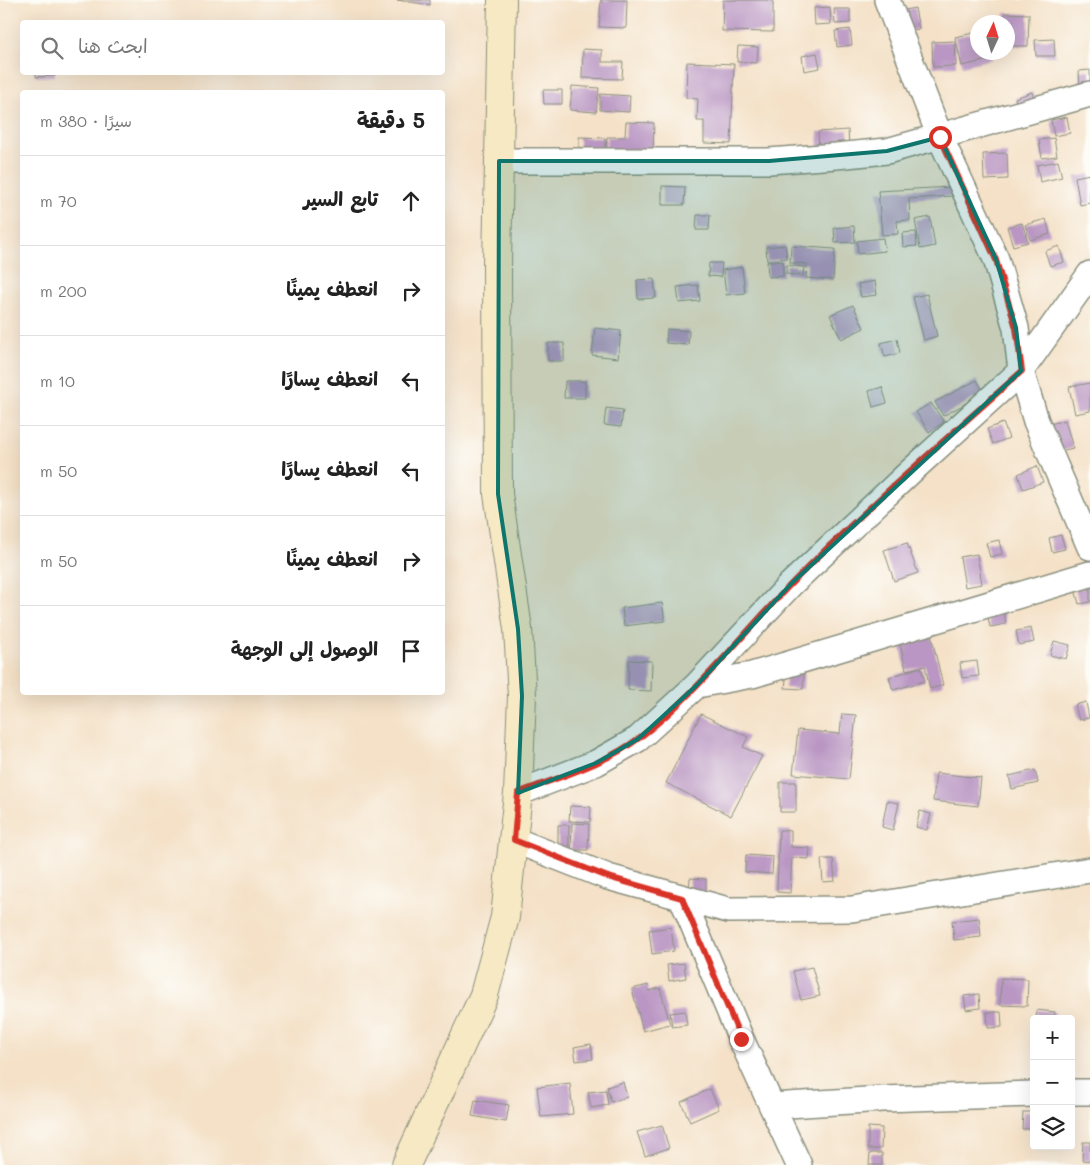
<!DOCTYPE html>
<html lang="ar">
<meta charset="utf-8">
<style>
:root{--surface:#fff;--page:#f6f6f6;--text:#222;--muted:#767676;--line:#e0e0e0}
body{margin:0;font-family:Mali,"Playpen Sans Arabic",sans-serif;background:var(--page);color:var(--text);direction:rtl}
.controls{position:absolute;right:15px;bottom:15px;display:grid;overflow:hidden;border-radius:5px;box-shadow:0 5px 20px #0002}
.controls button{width:45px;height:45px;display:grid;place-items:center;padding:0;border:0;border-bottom:1px solid var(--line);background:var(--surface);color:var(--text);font:25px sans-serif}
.compass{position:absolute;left:970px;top:15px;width:45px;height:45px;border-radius:50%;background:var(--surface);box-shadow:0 5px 20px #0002;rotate:4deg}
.stop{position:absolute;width:15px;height:15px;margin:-11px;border:4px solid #d93025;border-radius:50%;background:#fff}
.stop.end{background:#d93025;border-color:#fff;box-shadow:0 1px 5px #0008}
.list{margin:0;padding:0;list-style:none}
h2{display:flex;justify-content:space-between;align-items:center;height:65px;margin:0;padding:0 20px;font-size:21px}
h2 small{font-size:16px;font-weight:400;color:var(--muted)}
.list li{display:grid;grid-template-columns:32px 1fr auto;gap:15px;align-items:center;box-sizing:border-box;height:90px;padding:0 20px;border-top:1px solid var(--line)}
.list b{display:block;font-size:19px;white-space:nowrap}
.list em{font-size:16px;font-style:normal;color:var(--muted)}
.icon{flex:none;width:28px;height:28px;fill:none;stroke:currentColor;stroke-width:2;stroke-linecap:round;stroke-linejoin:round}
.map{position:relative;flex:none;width:1090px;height:1165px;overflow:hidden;direction:ltr}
.search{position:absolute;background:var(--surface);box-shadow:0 5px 20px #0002;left:20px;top:20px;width:425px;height:55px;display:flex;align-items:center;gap:12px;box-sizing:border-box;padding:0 18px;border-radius:5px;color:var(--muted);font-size:19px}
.panel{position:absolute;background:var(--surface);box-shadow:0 5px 20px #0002;left:20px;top:90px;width:425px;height:605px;border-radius:5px;direction:rtl}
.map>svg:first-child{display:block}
.building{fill:#b996c3}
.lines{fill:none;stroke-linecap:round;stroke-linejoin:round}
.street-casing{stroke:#8a8f7e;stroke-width:28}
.secondary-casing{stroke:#8a8f7e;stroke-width:30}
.street{stroke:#fff;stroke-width:25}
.secondary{stroke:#f7e9c3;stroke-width:28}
.route{stroke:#d93025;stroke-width:6}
.marked{fill:#0f766e;fill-opacity:0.2;stroke:#0f766e;stroke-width:4;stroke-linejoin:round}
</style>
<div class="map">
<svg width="1090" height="1165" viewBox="0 0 1090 1165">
<rect width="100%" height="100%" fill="#fdfcf7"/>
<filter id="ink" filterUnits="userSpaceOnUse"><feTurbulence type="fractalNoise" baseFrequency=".02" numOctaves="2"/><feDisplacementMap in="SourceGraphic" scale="10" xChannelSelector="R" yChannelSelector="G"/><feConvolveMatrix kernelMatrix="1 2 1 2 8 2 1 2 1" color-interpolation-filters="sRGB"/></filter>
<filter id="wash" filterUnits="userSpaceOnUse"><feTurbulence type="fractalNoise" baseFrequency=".0096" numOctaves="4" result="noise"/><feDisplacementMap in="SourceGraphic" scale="20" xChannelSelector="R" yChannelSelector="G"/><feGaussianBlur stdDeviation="1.12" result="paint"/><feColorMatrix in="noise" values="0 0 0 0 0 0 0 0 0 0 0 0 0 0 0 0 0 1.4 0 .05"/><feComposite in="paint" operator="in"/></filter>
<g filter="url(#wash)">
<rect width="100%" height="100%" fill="#f4e1c7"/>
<g id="blocks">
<path class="building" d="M397 0H430V5Z
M601 0H627L626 28 599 27Z
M723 0H773V32L722 31Z
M830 7 831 24 815 25 814 8Z
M915 8 919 29 904 32 900 11Z
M834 9H850V23L835 24Z
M1005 13 1029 14 1028 46H1008Z
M850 29 852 45 837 47 835 31Z
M978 32V52H990L992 59 962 66 955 37Z
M1054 39 1055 56H1036L1035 40Z
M955 41 956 66 933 67 932 42Z
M738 46 758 47 757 63 737 62Z
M583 49 602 50V62H623L622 79 582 78Z
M817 53 820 68 804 71 802 56Z
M687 62 734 64 731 144 704 143V121H697L698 99 686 98Z
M1090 70V87H1080L1079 71Z
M36 72H55V76L36 77Z
M572 86 599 88 596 112 570 110Z
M543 90H562V104H544Z
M1032 92 1037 106 1020 112 1015 98Z
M600 94 630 96 629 112 600 110Z
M1067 117 1070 133 1054 136 1051 120Z
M626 122 654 123 653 153 606 150 607 137H625Z
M848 130 849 147 819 149 818 132Z
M579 137 605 138V152L579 151Z
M1054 138 1057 156 1042 158 1039 140Z
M1007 153 1008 179 984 180 983 154Z
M1058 161 1062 177 1040 182 1037 165Z
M1090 174V203L1080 205 1075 177Z
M662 186 685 187 684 205H662Z
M951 187 952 196 909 199 910 220 897 221 898 234 882 235 878 191Z
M697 215H710L709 230H696Z
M930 217 935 246 920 249 915 220Z
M1046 219 1050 234 1030 240 1025 225Z
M1022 223 1028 242 1013 246 1007 227Z
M854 226 855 242 835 243 834 228Z
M916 232 917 246 903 247 902 233Z
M883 238 885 251 858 254 857 241Z
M785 245 787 258 767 261 766 247Z
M791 246 835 249 833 280 806 278 807 264 790 263Z
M1059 246 1064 262 1050 266 1045 251Z
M783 261V276L768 277 767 262Z
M709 263H722L721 277 708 276Z
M787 265 804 267 803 276 786 274Z
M742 267 745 293 726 295 723 270Z
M654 279 656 298 638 299 637 280Z
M875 281 877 295 861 297 858 284Z
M698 285 700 301 679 303 677 287Z
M927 294 937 336 924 340 913 297Z
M853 305 864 328 841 339 830 315Z
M595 328 621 331 618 358 592 355Z
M667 329 689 331 688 345 666 343Z
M897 339 900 353 885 357 881 343Z
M548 343H564V361H548Z
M977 380 984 393 943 416 935 402Z
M565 381H585V398H564Z
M1090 383V411L1075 414 1069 387Z
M882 387 887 403 873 407 869 391Z
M931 403 944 422 929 432 916 412Z
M606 408 623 410 621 427 604 425Z
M1065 420 1073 448 1057 452 1050 424Z
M1003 423 1009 438 993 444 987 429Z
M1037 466 1043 482 1023 489 1018 474Z
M1061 535 1065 549 1052 552 1049 538Z
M999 540 1002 554 990 557 986 543Z
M907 543 918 573 894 581 884 550Z
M977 554 982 584 965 587 960 557Z
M1090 585V602L1079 604 1075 589Z
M662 603 665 621 624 626 622 608Z
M1004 611 1006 624 990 627 987 614Z
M1031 628 1034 642 1019 645 1016 631Z
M931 635 943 685 930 689 925 666 906 670 900 643Z
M1054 641 1070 645 1066 659 1050 655Z
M629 660 652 661 651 691 628 690Z
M977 661 979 676 962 678 960 663Z
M921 667 925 681 893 690 889 677Z
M787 671 804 673 803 689 785 688Z
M1086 702 1089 718 1079 720 1075 705Z
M701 714 748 737 743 747 762 756 731 816 666 783Z
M842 714 856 715 849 779 793 774 798 730 840 734Z
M1035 770 1038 783 1012 789 1009 776Z
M936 773 981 778 978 806 933 801Z
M780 782H796V812H780Z
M887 801 899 803 893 830 882 827Z
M570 806 591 807 590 822 569 821Z
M920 811 931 814 927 830 916 827Z
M572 823 589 824 588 850H571Z
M558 825H569V850H558Z
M779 830 791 831V847L810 848 809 859 792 858 790 893 777 892Z
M746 855 773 857 772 874 745 872Z
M821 859H833L835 881 823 882Z
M690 878 706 879V892L689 891Z
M979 918 981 937 954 940 952 921Z
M671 927 674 951 652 954 649 930Z
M684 963 686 978 669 981 667 965Z
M812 967 820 996 801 1000 793 971Z
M1001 978 1028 979 1027 1006 1000 1005Z
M648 985 649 991 660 988 670 1024 643 1031 632 989Z
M979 994 980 1008 966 1010 964 996Z
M1037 1010 1055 1012 1054 1019H1036Z
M685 1011 687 1025 672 1027 670 1013Z
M987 1012H1001L1002 1027 988 1028Z
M591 1044 593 1059 576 1061 574 1047Z
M623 1082 627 1097 611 1102 607 1087Z
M570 1083 573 1114 541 1117 537 1087Z
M710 1089 719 1109 690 1122 681 1102Z
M606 1090 608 1105 591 1108 588 1092Z
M475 1100 509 1105 506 1122 472 1116Z
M1023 1112H1034V1129H1022Z
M662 1125 669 1148 645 1156 637 1132Z
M868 1127 882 1128 881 1149H868Z
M1083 1142H1090V1161L1082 1160Z
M870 1153H882V1165H869Z"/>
</g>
</g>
<g filter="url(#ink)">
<use href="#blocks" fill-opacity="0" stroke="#8a8f7e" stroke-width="1"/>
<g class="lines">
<g class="street-casing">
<path id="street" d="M887 0 940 137 996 259 1016 328 1021 371 1036 421 1090 547
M499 161H769L836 156 887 151 1090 94
M697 685 752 675 1090 574
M518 793 596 763 638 739 697 685 791 584 909 473 1021 371 1090 274
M514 840 608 877 728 910 852 909 1090 870
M682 898 741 1039 799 1165
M1071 1092H1090
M772 1106 883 1099 1034 1094"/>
</g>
<g class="secondary-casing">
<path id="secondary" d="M406 1165 484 995 505 917 518 793 522 696 518 629 498 494 497 266 502 0"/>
</g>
<use href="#street" class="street"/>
<use href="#secondary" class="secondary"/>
</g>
</g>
<g class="lines" filter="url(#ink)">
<path class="route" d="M741 1039 682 898 608 877 514 840 518 793C558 777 604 765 639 738 696 695 741 636 790 585 863 510 944 441 1022 371L1016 328 996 260 940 137"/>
</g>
<path class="marked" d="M940 137 996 259 1016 328 1021 371 791 584 697 685 638 739 596 763 518 793 522 696 518 629 498 494 499 161H769L887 151Z"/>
</svg>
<div class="controls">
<button>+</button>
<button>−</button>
<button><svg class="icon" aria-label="layers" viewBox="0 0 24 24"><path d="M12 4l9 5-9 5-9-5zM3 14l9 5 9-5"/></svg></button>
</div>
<svg class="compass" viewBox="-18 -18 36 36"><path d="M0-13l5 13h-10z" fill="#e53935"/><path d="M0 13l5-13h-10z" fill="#767676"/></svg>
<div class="stop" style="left:940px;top:137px"></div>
<div class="stop end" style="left:741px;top:1039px"></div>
<div class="search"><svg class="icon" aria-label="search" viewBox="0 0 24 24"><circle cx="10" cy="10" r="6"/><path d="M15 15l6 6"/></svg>ابحث هنا</div>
<section class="panel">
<h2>5 دقيقة<small>سيرًا · 380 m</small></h2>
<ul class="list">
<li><svg class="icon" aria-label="ahead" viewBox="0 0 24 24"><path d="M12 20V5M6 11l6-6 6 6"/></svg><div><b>تابع السير</b></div><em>70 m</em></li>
<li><svg class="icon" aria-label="right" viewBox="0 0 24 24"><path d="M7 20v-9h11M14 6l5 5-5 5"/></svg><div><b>انعطف يمينًا</b></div><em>200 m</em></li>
<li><svg class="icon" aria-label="left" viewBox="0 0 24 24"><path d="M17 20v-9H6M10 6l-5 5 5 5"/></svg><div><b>انعطف يسارًا</b></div><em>10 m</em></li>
<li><svg class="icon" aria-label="left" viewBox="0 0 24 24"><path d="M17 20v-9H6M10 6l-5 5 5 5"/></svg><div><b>انعطف يسارًا</b></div><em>50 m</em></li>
<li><svg class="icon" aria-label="right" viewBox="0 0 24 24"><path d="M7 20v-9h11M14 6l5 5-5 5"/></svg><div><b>انعطف يمينًا</b></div><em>50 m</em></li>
<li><svg class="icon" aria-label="arrive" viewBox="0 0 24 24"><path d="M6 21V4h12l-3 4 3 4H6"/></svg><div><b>الوصول إلى الوجهة</b></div></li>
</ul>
</section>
</div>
